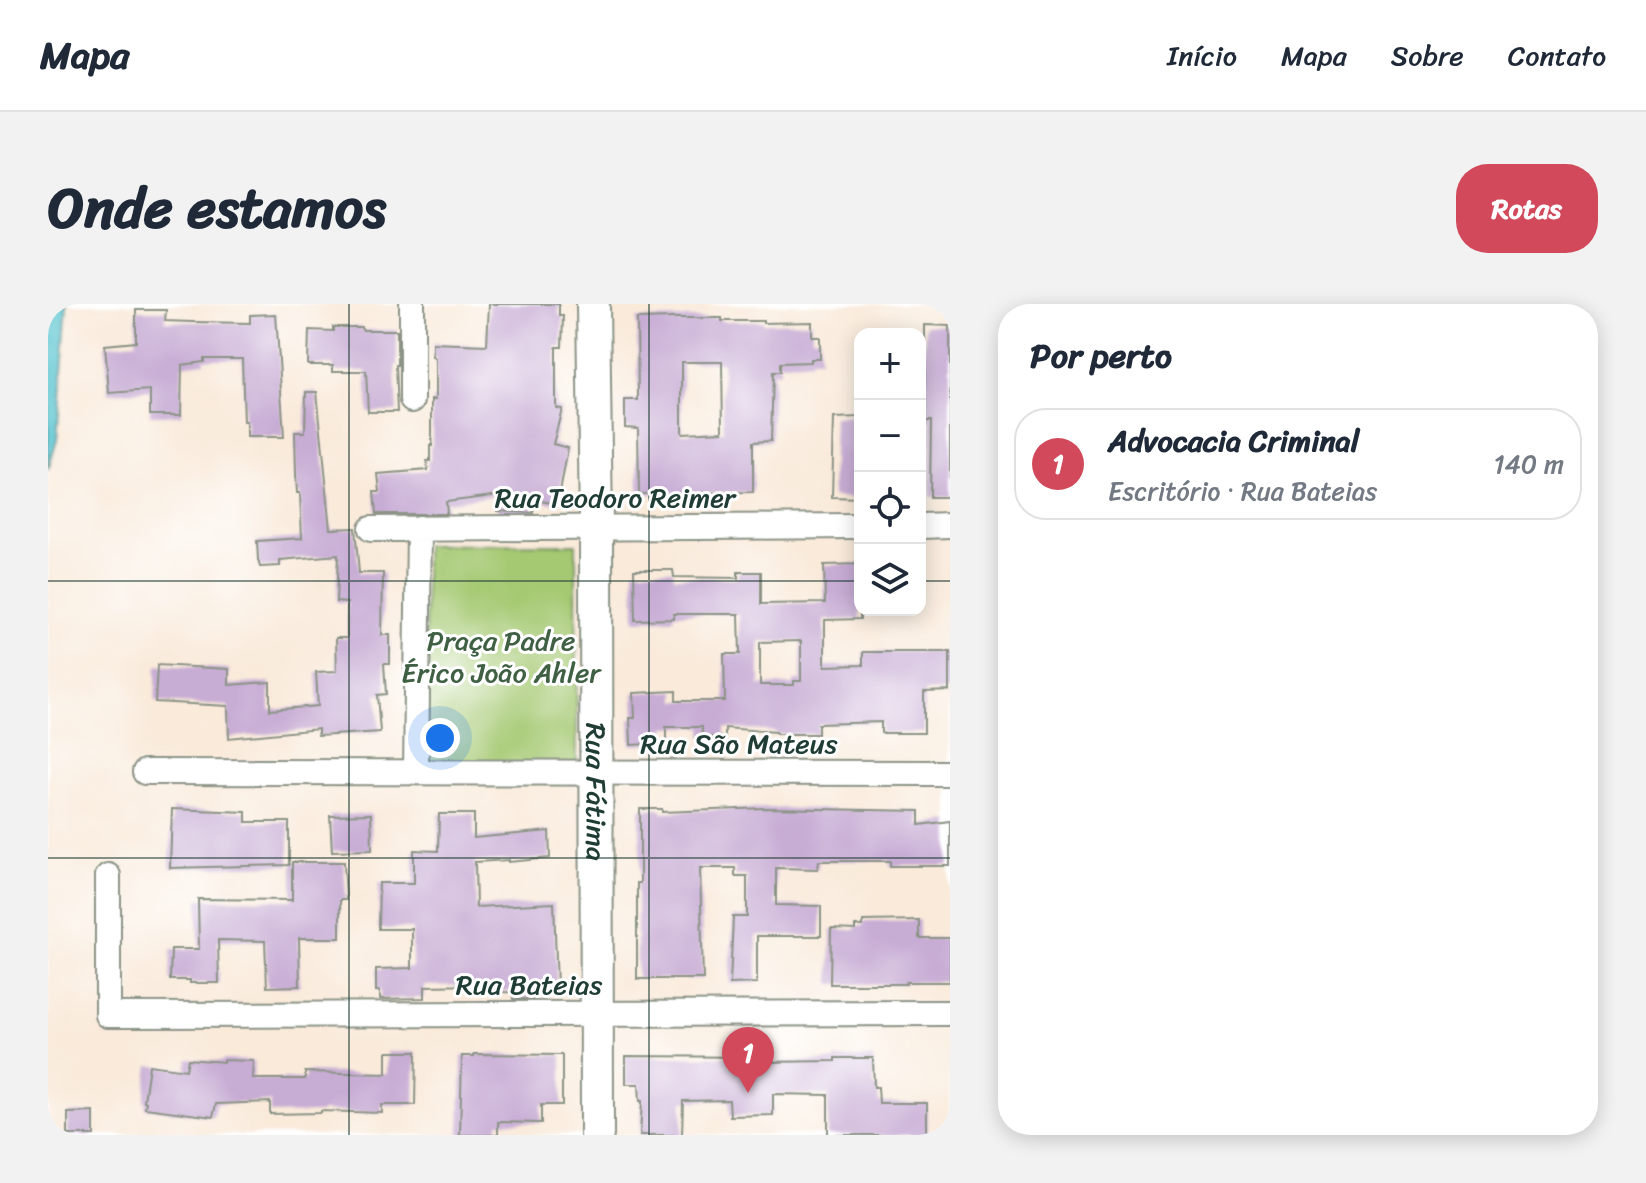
<!DOCTYPE html>
<html lang="pt">
<meta charset="utf-8">
<style>
:root{--surface:#fff;--page:#f2f2f3;--text:#1f2937;--muted:#747a83;--line:#e0e1e3;--accent:#d1495b}
body{margin:0;font-family:Sriracha,sans-serif;background:var(--page);color:var(--text)}
.controls{position:absolute;right:24px;top:24px;display:grid;overflow:hidden;border-radius:16px;box-shadow:0 4px 20px #0003}
.controls button{width:72px;height:72px;display:grid;place-items:center;padding:0;border:0;border-bottom:2px solid var(--line);background:var(--surface);color:var(--text);font:40px sans-serif}
.you{position:absolute;left:392px;top:434px;width:28px;height:28px;margin:-20px;border:6px solid #fff;border-radius:50%;background:#1a73e8;box-shadow:0 0 0 12px #1a73e833}
.badge{display:grid;place-items:center;width:52px;height:52px;border-radius:50%;background:var(--accent);color:#fff;font-size:26px;font-weight:700}
.pin{position:absolute;translate:-50% -66px;filter:drop-shadow(0 2px 4px #0008)}
.pin::after{content:'';position:absolute;top:42px;width:28px;height:24px;background:inherit;clip-path:polygon(0 0,100% 0,50% 100%)}
.list{margin:0;padding:0;list-style:none}
h2{display:flex;justify-content:space-between;align-items:center;height:104px;margin:0;padding:0 32px;font-size:34px}
h2 small{font-size:26px;font-weight:400;color:var(--muted)}
.list li{display:grid;grid-template-columns:52px 1fr auto;gap:24px;align-items:center;box-sizing:border-box;height:112px;margin:0 16px 16px;padding:0 16px;border:2px solid var(--line);border-radius:32px}
.list b{display:block;font-size:30px;white-space:nowrap}
.list p{margin:0;font-size:26px;white-space:nowrap;color:var(--muted)}
.list em{font-size:26px;font-style:normal;color:var(--muted)}
.icon{flex:none;width:44px;height:44px;fill:none;stroke:currentColor;stroke-width:2;stroke-linecap:round;stroke-linejoin:round}
.map{position:relative;flex:none;width:902px;height:831px;overflow:hidden;border-radius:32px}
header{display:flex;align-items:center;gap:48px;box-sizing:border-box;height:112px;padding:0 40px;background:var(--surface);border-bottom:2px solid var(--line)}
header strong{font-size:38px}
nav{display:flex;gap:44px;margin-inline-start:auto;font-size:28px}
.intro{display:flex;align-items:center;justify-content:space-between;box-sizing:border-box;height:192px;padding:0 48px}
h1{margin:0;font-size:56px}
.button{padding:20px 36px;border-radius:32px;background:var(--accent);color:#fff;font-size:28px;font-weight:700}
main{display:flex;gap:48px;padding:0 48px}
aside{flex:1;background:var(--surface);border-radius:32px;box-shadow:0 4px 20px #0003}
.map>svg:first-child{display:block}
.green{fill:#a5c972;stroke:#628353;stroke-width:2}
.water{fill:#57c3cf;stroke:#3b8082;stroke-width:2}
.building{fill:#c7acd4;fill-rule:evenodd}
.lines{fill:none;stroke-linecap:round;stroke-linejoin:round}
.street-casing{stroke:#8c9487;stroke-width:28}
.secondary-casing{stroke:#8c9487;stroke-width:36}
.street{stroke:#fff;stroke-width:24}
.secondary{stroke:#fff;stroke-width:32}
.grid{fill:none;stroke:#1f3d34;stroke-width:2;stroke-opacity:0.55}
.labels{text-anchor:middle;dominant-baseline:central;stroke-width:6;stroke-linejoin:round;paint-order:stroke}
.street-label{font-size:28px;fill:#1f3d34;stroke:#fff}
.park-label{font-size:28px;fill:#406044;stroke:#fff}
</style>
<header>
<strong>Mapa</strong>
<nav><a>Início</a><a>Mapa</a><a>Sobre</a><a>Contato</a></nav>
</header>
<div class="intro"><h1>Onde estamos</h1><a class="button">Rotas</a></div>
<main>
<div class="map">
<svg width="902" height="831" viewBox="0 0 902 831">
<rect width="100%" height="100%" fill="#fff"/>
<filter id="ink" filterUnits="userSpaceOnUse"><feTurbulence type="fractalNoise" baseFrequency=".0125" numOctaves="2"/><feDisplacementMap in="SourceGraphic" scale="16" xChannelSelector="R" yChannelSelector="G"/><feConvolveMatrix kernelMatrix="1 2 1 2 8 2 1 2 1" color-interpolation-filters="sRGB"/></filter>
<filter id="wash" filterUnits="userSpaceOnUse"><feTurbulence type="fractalNoise" baseFrequency=".006" numOctaves="4" result="noise"/><feDisplacementMap in="SourceGraphic" scale="32" xChannelSelector="R" yChannelSelector="G"/><feGaussianBlur stdDeviation="1.8" result="paint"/><feColorMatrix in="noise" values="0 0 0 0 0 0 0 0 0 0 0 0 0 0 0 0 0 1.4 0 .05"/><feComposite in="paint" operator="in"/></filter>
<g filter="url(#wash)">
<rect width="100%" height="100%" fill="#f9eada"/>
<path class="green" d="M528 240 529 462 378 463 377 241Z"/>
<path class="water" d="M0 0H19L9 136 0 166Z"/>
<g id="blocks">
<path class="building" d="M441 0H511V12H515L514 43H508V104L514 105 505 140 520 144 510 200 487 196 485 209 450 207 453 191 398 198 399 210H328L326 188H332L330 170 380 166 379 157H382V142H384V95H388V55L385 52V39L439 41Z
M88 6H118L117 17 144 18 202 19V11L228 10 236 133H199V118H196L194 55H156V58L134 61 133 111H102V86L61 89 57 41 88 38Z
M627 14H674V17H715V19L764 18V33H772V55H763V58L732 59V68H725L723 137 705 138V188L591 190 590 124 577 123V96H590L589 15ZM634 58H674L675 127 634 129Z
M877 21 902 22V193H882L883 117H877Z
M285 23H313L315 26H349V61H347L349 108H320L318 67H285V61H260L261 26 285 27Z
M258 88H269L283 225 307 224 311 269H335L334 331H342V360H336L338 390 329 391 332 428 270 432V425L181 434 180 402 107 398 109 361 181 365V381L222 378V406L270 402 268 368 289 367 288 334H299V299L288 298 290 251 232 256V262L212 263 210 256 209 237 254 234 252 189H249L248 170 247 128H257Z
M812 113V194L784 193 786 114Z
M812 260V315L777 316V362L815 361V348H902V387L876 388V429H833V418L770 420V430H728V428L677 424V433H654V423H618V439L583 441 582 414H587L586 389 628 387V397H677L676 350H692L691 310H626V315L587 316 586 266H625L626 273 690 274V268H713V300L777 299 776 261ZM753 337V377H746V381H712V338Z
M718 504 871 507V521L902 517V562H842V557H771L770 565 728 564V601L773 602V632H709V679L682 680 685 613H699V572H687V564H652L655 675H589V579H592V505H614V508Z
M124 505 198 508V518H241V561L122 564Z
M323 510 324 546 284 547 282 511Z
M391 510H426V534L501 527 502 554 461 558V556L427 558 428 603 506 599 509 683 485 684V695H465L464 688 431 689V681L377 682V694L332 695V687H328V665L364 664V625H330L331 579H366V546L390 547Z
M244 558H296L298 596H292V634H251L252 682 219 683 217 637 170 636 171 679H142V676H122L123 645H151L150 595 244 596Z
M871 616V634H902V678H858V680H782L783 625 807 626V622H815V617Z
M339 748H368L367 801H334V809L273 807V809L222 810V798L168 800 165 813 97 804 98 798 96 797 101 761 138 766 140 755 175 758V756L206 757 205 775H257V768L339 770Z
M426 750 514 751V801H493V819L450 818V831H412L414 752H426Z
M578 752 714 753V758L787 757V754H825L826 783H830L831 799H879V831H780V791L725 790V811L682 812 681 796 635 797 634 831H592L594 797H592L591 780H578Z
M46 808V831H20V809Z"/>
</g>
</g>
<g filter="url(#ink)">
<use href="#blocks" fill-opacity="0" stroke="#8c9487" stroke-width="2"/>
<g class="lines">
<g class="street-casing">
<path id="street" d="M364 0V96
M872 222 902 221
M323 225 812 222
M97 468 902 469
M368 468 371 224
M60 572V711L902 709"/>
</g>
<g class="secondary-casing">
<g id="secondary">
<path id="s1" d="M545 0 548 223 549 831"/>
</g>
</g>
<use href="#street" class="street"/>
<use href="#secondary" class="secondary"/>
</g>
</g>
<path class="grid" d="M301 0V831M601 0V831M0 277H812M872 277H902M0 554H902"/>
<g class="labels">
<g class="street-label">
<text x="567" y="193">Rua Teodoro Reimer</text>
<text x="691" y="439">Rua São Mateus</text>
<text stroke="none"><textPath href="#s1" startOffset="488">Rua Fátima</textPath></text>
<text x="481" y="680">Rua Bateias</text>
</g>
<g class="park-label">
<text x="453" y="336">Praça Padre<tspan x="453" dy="32">Érico João Ahler</tspan></text>
</g>
</g>
</svg>
<div class="controls">
<button>+</button>
<button>−</button>
<button><svg class="icon" aria-label="locate" viewBox="0 0 24 24"><circle cx="12" cy="12" r="6"/><path d="M12 2v4M12 18v4M2 12h4M18 12h4"/></svg></button>
<button><svg class="icon" aria-label="layers" viewBox="0 0 24 24"><path d="M12 4l9 5-9 5-9-5zM3 14l9 5 9-5"/></svg></button>
</div>
<div class="you"></div>
<div class="pin badge" style="left:700px;top:789px">1</div>
</div>
<aside>
<h2>Por perto<small></small></h2>
<ul class="list">
<li><span class="badge">1</span><div><b>Advocacia Criminal</b><p>Escritório · Rua Bateias</p></div><em>140 m</em></li>
</ul>
</aside>
</main>
